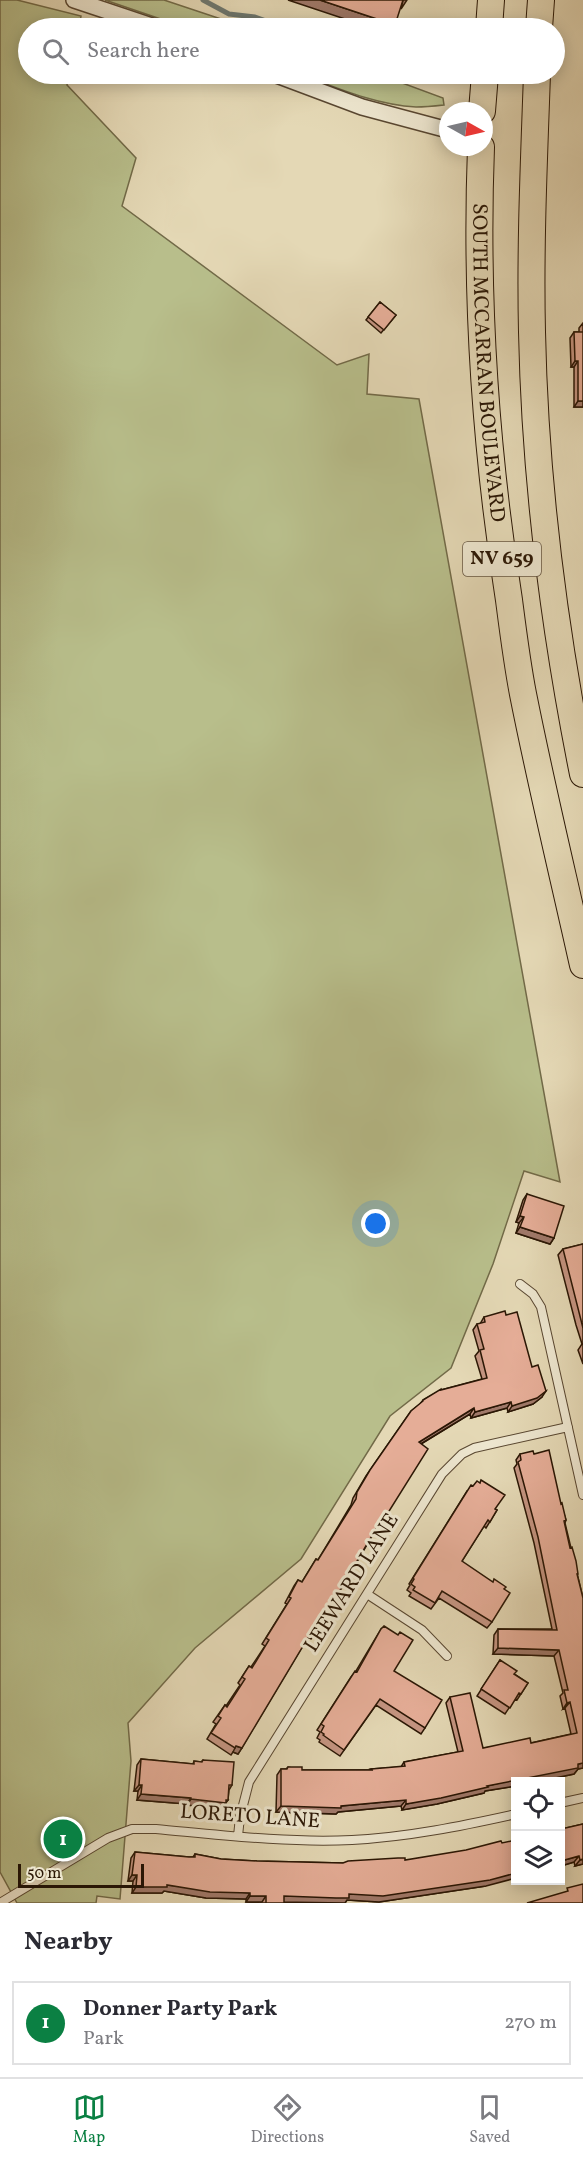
<!DOCTYPE html>
<style>
:root{--surface:#fff;--page:#f7f7f7;--text:#2b2b33;--muted:#7c7c81;--line:#e1e1e2;--accent:#0b8043}
body{margin:0;font-family:Vollkorn,serif;background:var(--page);color:var(--text)}
.controls{position:absolute;right:18px;bottom:18px;display:grid;overflow:hidden;border-radius:0px;box-shadow:0 3px 15px #0003}
.controls button{width:54px;height:54px;display:grid;place-items:center;padding:0;border:0;border-bottom:2px solid var(--line);background:var(--surface);color:var(--text);font:30px sans-serif}
.compass{position:absolute;left:439px;top:102px;width:54px;height:54px;border-radius:50%;background:var(--surface);box-shadow:0 3px 15px #0003;rotate:98deg}
.scale{position:absolute;left:18px;bottom:15px;width:126px;box-sizing:border-box;padding-left:6px;border:3px solid #2b1705;border-top:0;font-size:16px;line-height:21px;white-space:nowrap;color:#2b1705;-webkit-text-stroke:4px #ede6cf;paint-order:stroke}
.you{position:absolute;left:376px;top:1224px;width:21px;height:21px;margin:-15px;border:4px solid #fff;border-radius:50%;background:#1a73e8;box-shadow:0 0 0 9px #1a73e833}
.badge{display:grid;place-items:center;width:39px;height:39px;border-radius:50%;background:var(--accent);color:#fff;font-size:20px;font-weight:700}
.pin{position:absolute;translate:-50% -50%;border:3px solid #fff;box-shadow:0 2px 6px #0006}
.list{margin:0;padding:0;list-style:none}
h2{display:flex;justify-content:space-between;align-items:center;height:78px;margin:0;padding:0 24px;font-size:26px}
h2 small{font-size:20px;font-weight:400;color:var(--muted)}
.list li{display:grid;grid-template-columns:39px 1fr auto;gap:18px;align-items:center;box-sizing:border-box;height:84px;margin:0 12px 12px;padding:0 12px;border:2px solid var(--line);border-radius:0px}
.list b{display:block;font-size:22px;white-space:nowrap}
.list p{margin:0;font-size:20px;white-space:nowrap;color:var(--muted)}
.list em{font-size:20px;font-style:normal;color:var(--muted)}
.icon{flex:none;width:33px;height:33px;fill:none;stroke:currentColor;stroke-width:2;stroke-linecap:round;stroke-linejoin:round}
.map{position:relative;flex:none;width:583px;height:1903px;overflow:hidden}
.search{position:absolute;background:var(--surface);box-shadow:0 3px 15px #0003;left:18px;right:18px;top:18px;height:66px;display:flex;align-items:center;gap:15px;box-sizing:border-box;padding:0 21px;border-radius:33px;color:var(--muted);font-size:22px}
.sheet{height:174px;background:var(--surface)}
nav{display:flex;justify-content:space-around;align-items:center;box-sizing:border-box;height:84px;border-top:2px solid var(--line);background:var(--surface);font-size:16px;color:var(--muted)}
nav a{display:grid;justify-items:center;gap:3px}
nav .on{color:var(--accent)}
.map>svg:first-child{display:block}
.green{fill:#b8be8b;stroke:#726a48;stroke-width:1.5}
.lines{fill:none;stroke-linecap:round;stroke-linejoin:round}
.stream{stroke:#6e7870;stroke-width:5}
.service-casing{stroke:#594731;stroke-width:10}
.minor-casing{stroke:#594731;stroke-width:18}
.primary-casing{stroke:#2b1705;stroke-width:28}
.service{stroke:#ede6cf;stroke-width:8}
.minor{stroke:#ede6cf;stroke-width:15}
.primary{stroke:#e4d8b5;stroke-width:26}
.wall{fill:#c59582;stroke:#2b1705;stroke-width:1.5}
.shaded-wall{fill:#a0796a;stroke:#2b1705;stroke-width:1.5}
.building{fill:#e5ad97;stroke:#2b1705;stroke-width:1.5}
.labels{text-anchor:middle;dominant-baseline:central;stroke-width:6;stroke-linejoin:round;paint-order:stroke}
.shield{fill:#ede6cf;stroke:#655542;stroke-width:1.5}
.shield-label{font-size:20px;font-weight:bold;fill:#2b1705}
.street-label{font-size:21px;fill:#2b1705;stroke:#ede6cf}
</style>
<div class="map">
<svg width="583" height="1903" viewBox="0 0 583 1903">
<rect width="100%" height="100%" fill="#e4d8b5"/>
<filter id="stains"><feTurbulence type="fractalNoise" baseFrequency=".00333" numOctaves="4"/><feColorMatrix values="0 0 0 0 .2 0 0 0 0 .09 0 0 0 0 .02 0 0 0 .5 -.17"/></filter>
<radialGradient id="worn" r=".72"><stop offset=".6" stop-color="#630" stop-opacity="0"/><stop offset="1" stop-color="#630" stop-opacity=".3"/></radialGradient>
<path class="green" d="M0 0H17L81 16 79 28H28V74H69L67 85 136 158 122 206 337 365 369 354 367 394 419 399 560 1182 524 1171 493 1264 451 1368 390 1416 301 1559 195 1648 128 1723 131 1761 120 1899 97 1896 96 1903H17L0 1872Z
M105 0H164L248 28H187Z
M300 74H378L443 98 444 105C435 106 426 107 416 107 376 105 337 88 300 74Z"/>
<g class="lines">
<path class="stream" d="M203 0 229 14 255 17 286 28
M413 74 427 78"/>
<g class="service-casing">
<path id="service" d="M520 1284 533 1294 541 1307 583 1495
M367 1594 422 1630 447 1656
M560 1803 583 1798
M238 1836 240 1817 249 1782 442 1474 462 1454 474 1448 568 1427
M0 1903 108 1838 132 1829H156C221 1835 287 1843 352 1840 408 1837 462 1826 516 1814"/>
</g>
<g class="minor-casing">
<path id="minor" d="M74 0 158 28
M274 74 362 107 448 130"/>
</g>
<g class="primary-casing">
<g id="primary">
<path d="M489 28 491 0"/>
<path d="M539 28 541 0"/>
<path d="M537 74C534 160 530 246 532 332 535 481 554 629 583 774"/>
<path d="M482 111 485 74"/>
<path id="s1" d="M481 147C475 302 485 447 509 600 513 631 517 663 523 694 541 785 563 875 583 965"/>
</g>
</g>
<use href="#service" class="service"/>
<use href="#minor" class="minor"/>
<use href="#primary" class="primary"/>
</g>
<path class="wall" d="M380 302 396 315 381 333 366 320Z
M583 323V407H574V367H571L570 338 574 332H579V328Z
M527 1194 554 1238 550 1244 516 1233 519 1223 516 1222 523 1200Z
M583 1244V1364L578 1350 582 1344 576 1325 558 1255 563 1249Z
M506 1315 532 1367 542 1397 533 1404 508 1412 507 1408 471 1418 470 1414 421 1444 386 1516 382 1522 381 1521 315 1633 311 1639 308 1637 238 1754 233 1752 231 1755 207 1739 216 1724 213 1722 225 1705 226 1706 240 1685 238 1683 249 1666 251 1667 265 1646 262 1644 287 1604 285 1603 294 1586 298 1580 302 1582 316 1559 318 1560 351 1505 353 1498 366 1476 411 1411 420 1404 423 1400 441 1390 482 1379 475 1356 479 1351 473 1330 477 1324H480L484 1317Z
M520 1454H534L561 1504 566 1520 565 1523 583 1598V1768L578 1769 574 1774 536 1782H516V1786L485 1791 484 1793 437 1804 402 1810 401 1806 338 1812 336 1814 276 1812 277 1775 281 1769H286L288 1767 302 1770H370L371 1769 401 1767 404 1762 458 1752 446 1703 450 1697 483 1748 531 1743 571 1734 565 1708 563 1709 560 1696 563 1693 554 1656 493 1654 494 1635 498 1629H552L534 1543 514 1468 517 1464 516 1460Z
M467 1491 497 1510 486 1528 484 1526 462 1561 492 1622 487 1628 439 1598 431 1609 409 1596 411 1593 407 1590 410 1585 409 1584Z
M381 1629 394 1671 425 1728 421 1734 376 1705 340 1756 319 1742 320 1740 317 1738 320 1732 317 1730 351 1677 356 1671Z
M500 1660 514 1674 528 1683 517 1700 515 1699 505 1714 477 1696Z
M141 1759 193 1764 194 1761 201 1762 203 1760 232 1785 229 1790 228 1800 221 1809 187 1805V1804L137 1800 138 1791H134L137 1765Z
M583 1824V1864L575 1866 574 1862 561 1866V1829Z
M135 1852 189 1857H193L195 1854 221 1859 257 1861 343 1863 405 1860 486 1886 379 1902 347 1900 345 1903 284 1902V1903H262L246 1902V1899L206 1898 164 1891 162 1893H132L133 1881H128L131 1858Z"/>
<path class="shaded-wall" d="M288 0H320L395 25 393 28H372Z
M403 0H407L401 9Z
M575 361H578L574 367H571Z
M578 401H583V407H574Z
M520 1216 524 1217 519 1223 516 1222Z
M520 1227 554 1238 550 1244 516 1233Z
M546 1391 542 1397 533 1404 508 1412 512 1406Z
M511 1402 507 1408 471 1418 475 1412Z
M474 1408 470 1414 414 1448 419 1442Z
M498 1648 559 1650 554 1656 493 1654Z
M570 1702 565 1708 563 1709 567 1703Z
M236 1746 242 1748 238 1754 233 1752Z
M583 1763V1768L578 1769 574 1774 536 1782H516V1786L485 1791 484 1793 437 1804 402 1810 406 1804 487 1786Z
M139 1785H142L138 1791H134Z
M141 1794 191 1798 187 1804 137 1800Z
M191 1799 226 1800H228L221 1809 187 1805Z
M406 1800 401 1806 338 1812 336 1814 276 1812 281 1806H341Z
M579 1856 574 1862 561 1866V1861Z
M583 1859V1864L575 1866 580 1860Z
M516 1873V1878L486 1886 379 1902 347 1900 345 1903 280 1902 284 1896 349 1894Z
M132 1875H137L133 1881H128Z
M167 1885 250 1893 246 1899 206 1898 164 1891 162 1893H132L136 1887Z
M250 1896H266L262 1902H246Z"/>
<path class="building" d="M320 0H403L395 25Z
M380 302 396 315 384 330 368 317Z
M574 332H583V401H578V361H575Z
M527 1194 564 1206 554 1238 520 1227 524 1217 520 1216Z
M583 1244V1328L563 1249Z
M505 1311 506 1315 517 1312 532 1367 538 1365 546 1391 537 1398 512 1406 511 1402 475 1412 474 1408 419 1442 428 1449 386 1516 384 1515 315 1633 312 1631 242 1748 236 1746 235 1748 211 1733 221 1718 218 1716 225 1705 227 1707 245 1679 242 1677 249 1666 252 1668 269 1640 266 1638 291 1598 289 1597 298 1580 302 1582 316 1559 318 1560 356 1499 357 1492 370 1470 411 1411 423 1401V1400L441 1389V1390L487 1378 480 1350 484 1349 477 1324 485 1322 484 1317Z
M549 1450 561 1504 562 1503 566 1520 564 1521 570 1548 572 1547 576 1561 578 1574H577L583 1598V1763L578 1764V1768L487 1786 488 1787 441 1798 406 1804V1800L341 1806V1808L281 1806V1769H287L288 1767H302V1770H373L371 1769 405 1766 404 1762 463 1751 450 1697 470 1693 483 1748 530 1738 531 1743 577 1733 570 1702 567 1703 564 1690H568L559 1650 498 1648V1629L557 1630 538 1537 518 1462 521 1460 520 1454 533 1451 534 1454Z
M481 1480 505 1495 495 1509 497 1510 490 1522 488 1520 462 1561 493 1582 494 1579 506 1587 504 1589 510 1593 492 1622 442 1591 435 1603 413 1590 415 1587 411 1584 414 1579 413 1578 471 1485 473 1486 477 1481 480 1483Z
M384 1626 398 1635 400 1632 413 1640 394 1671 442 1700 425 1728 380 1699 344 1750 323 1735 324 1734 321 1732 324 1726 321 1724 355 1671 357 1672 381 1629Z
M500 1660 517 1671 514 1674 528 1683 521 1694 519 1693 510 1708 481 1689Z
M141 1759 194 1764V1761L202 1762 203 1760 234 1762 232 1785H229L228 1800H226V1803L191 1799V1798L141 1794 142 1785H139Z
M583 1824V1859L580 1860 579 1856 561 1861V1829Z
M516 1840V1873L490 1880 383 1896 349 1894V1898H336L284 1896V1903H266V1896H250V1893L210 1892 167 1885V1887H136L137 1875H132L135 1852 189 1857H195V1854L221 1859 257 1861 343 1863 348 1861 398 1858H405V1860L466 1850 501 1841 502 1843Z
M583 1884V1903H527L568 1891 567 1888Z"/>
<g class="labels">
<rect class="shield" x="463" y="542" width="78" height="34" rx="4.5"/>
<g class="shield-label">
<text x="502" y="559">NV 659</text>
</g>
<g class="street-label">
<text stroke="none"><textPath href="#s1" startOffset="216">SOUTH MCCARRAN BOULEVARD</textPath></text>
<text transform="translate(352 1583) rotate(-58)">LEEWARD LANE</text>
<text transform="translate(250 1817) rotate(4)">LORETO LANE</text>
</g>
</g>
<rect width="100%" height="100%" filter="url(#stains)"/>
<rect width="100%" height="100%" fill="url(#worn)"/>
</svg>
<div class="controls">
<button><svg class="icon" aria-label="locate" viewBox="0 0 24 24"><circle cx="12" cy="12" r="6"/><path d="M12 2v4M12 18v4M2 12h4M18 12h4"/></svg></button>
<button><svg class="icon" aria-label="layers" viewBox="0 0 24 24"><path d="M12 4l9 5-9 5-9-5zM3 14l9 5 9-5"/></svg></button>
</div>
<svg class="compass" viewBox="-18 -18 36 36"><path d="M0-13l5 13h-10z" fill="#e53935"/><path d="M0 13l5-13h-10z" fill="#7c7c81"/></svg>
<div class="scale">50 m</div>
<div class="you"></div>
<div class="pin badge" style="left:63px;top:1839px">1</div>
<div class="search"><svg class="icon" aria-label="search" viewBox="0 0 24 24"><circle cx="10" cy="10" r="6"/><path d="M15 15l6 6"/></svg>Search here</div>
</div>
<section class="sheet">
<h2>Nearby<small></small></h2>
<ul class="list">
<li><span class="badge">1</span><div><b>Donner Party Park</b><p>Park</p></div><em>270 m</em></li>
</ul>
</section>
<nav>
<a class="on"><svg class="icon" aria-label="map" viewBox="0 0 24 24"><path d="M3 6l6-2 6 2 6-2v14l-6 2-6-2-6 2zM9 4v14M15 6v14"/></svg>Map</a>
<a><svg class="icon" aria-label="directions" viewBox="0 0 24 24"><path d="M12 3l9 9-9 9-9-9zM9 14v-3h6M13 9l2 2-2 2"/></svg>Directions</a>
<a><svg class="icon" aria-label="saved" viewBox="0 0 24 24"><path d="M7 4h10v16l-5-4-5 4z"/></svg>Saved</a>
</nav>
